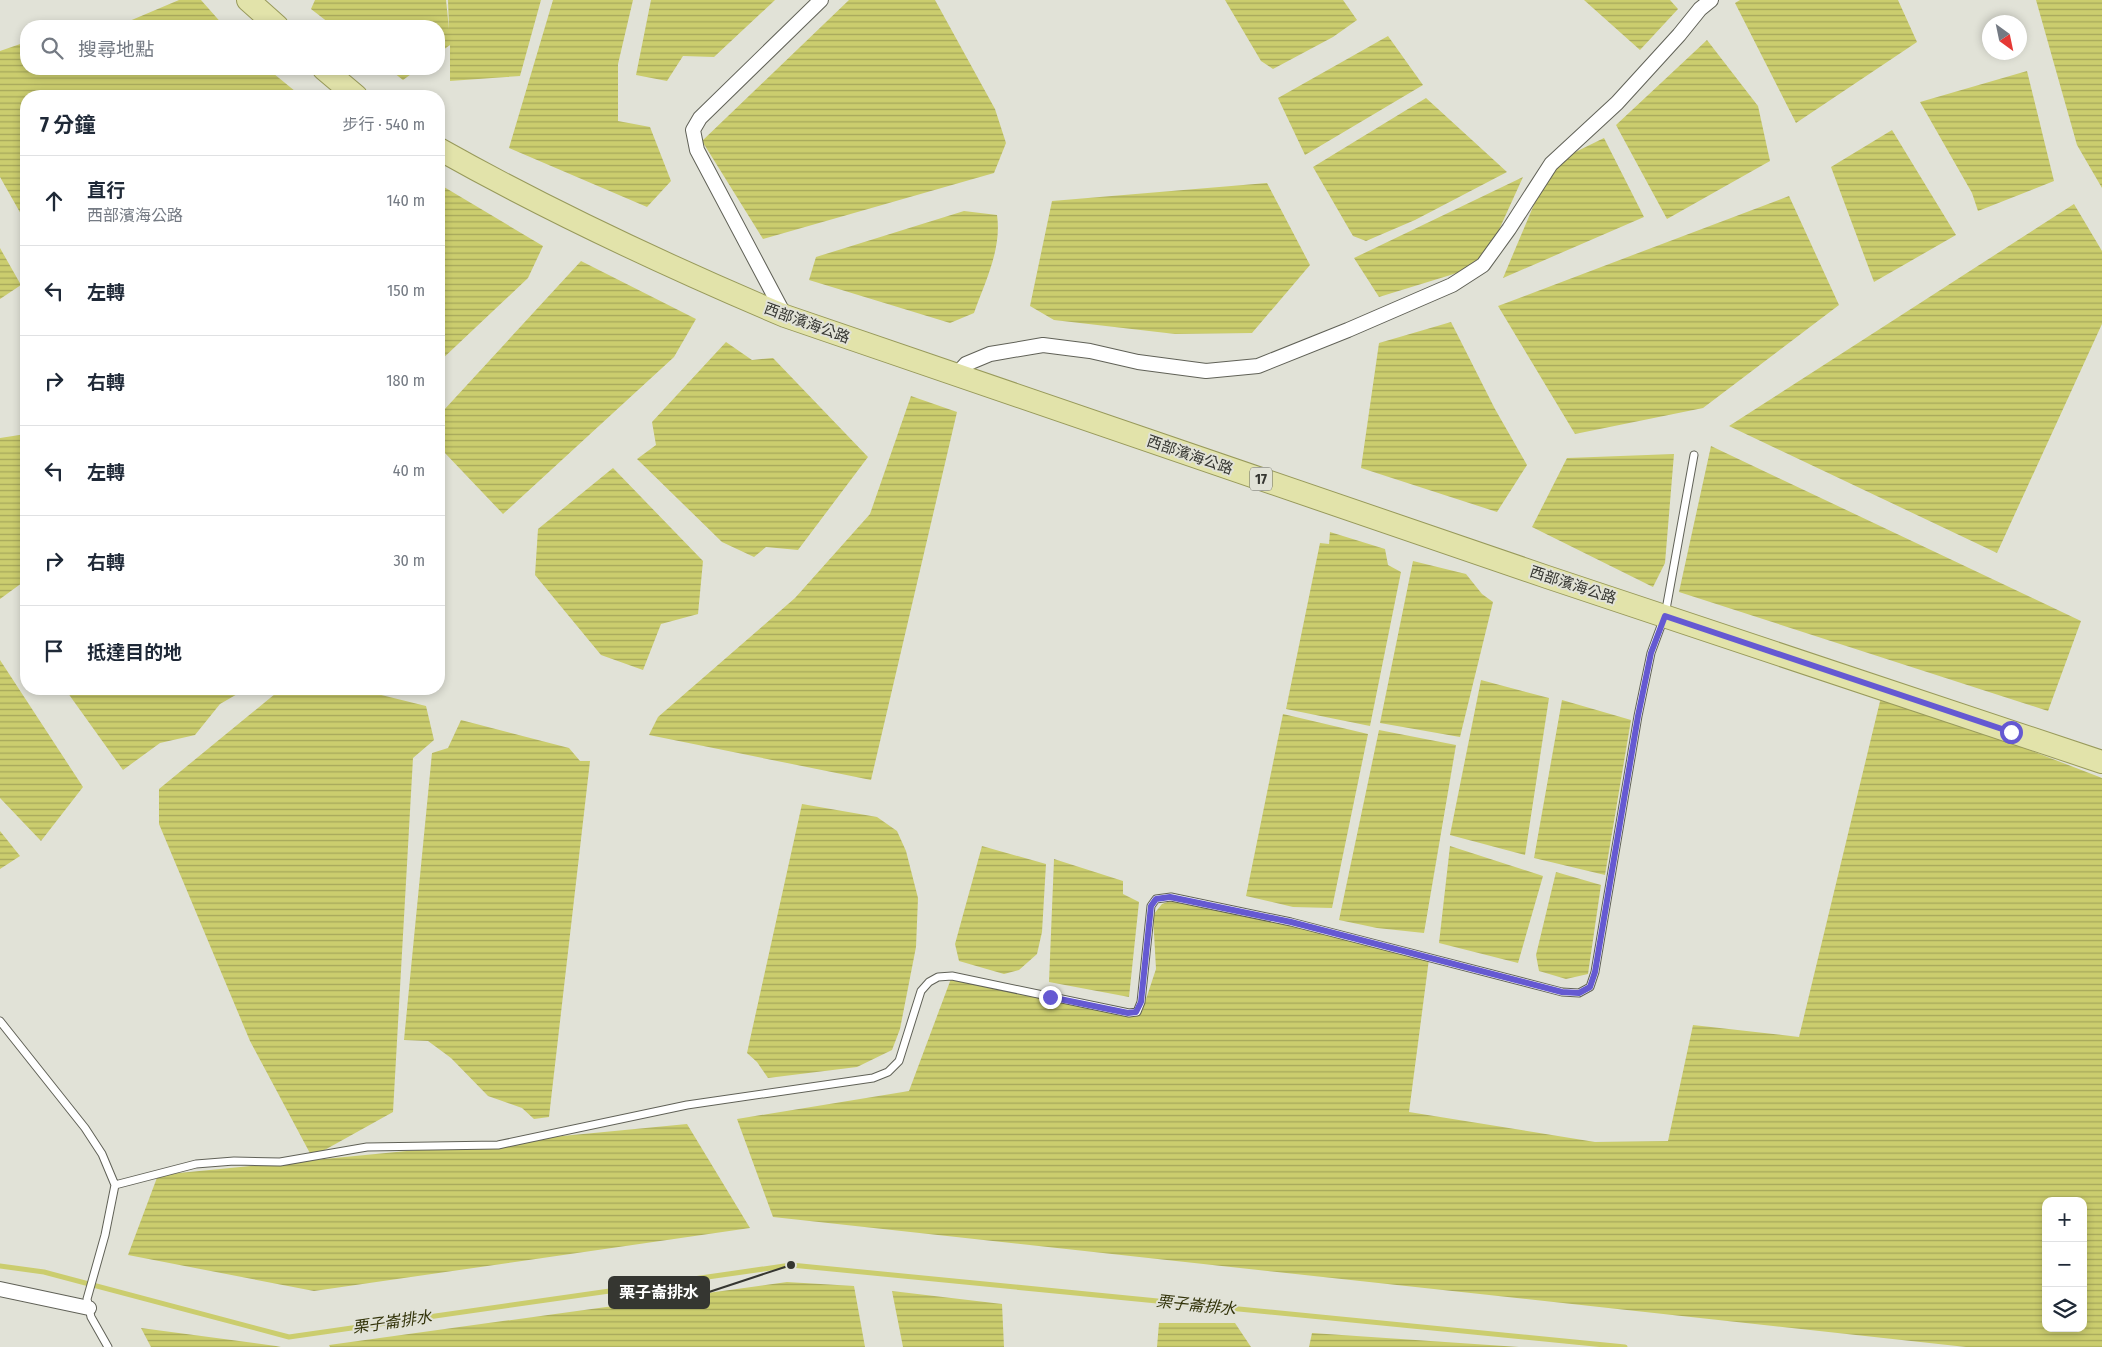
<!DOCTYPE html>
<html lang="zh-TW">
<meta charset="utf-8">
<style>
:root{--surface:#fff;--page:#f2f2f3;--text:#1f2937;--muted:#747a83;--line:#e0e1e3}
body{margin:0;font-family:"Fira Sans Condensed","Noto Sans TC",sans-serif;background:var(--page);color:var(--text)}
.controls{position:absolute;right:15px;bottom:15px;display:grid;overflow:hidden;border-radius:10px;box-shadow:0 2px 8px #0003}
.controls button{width:45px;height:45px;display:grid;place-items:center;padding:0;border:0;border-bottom:1px solid var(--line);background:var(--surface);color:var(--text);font:25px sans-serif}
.compass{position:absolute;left:1982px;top:15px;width:45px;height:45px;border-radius:50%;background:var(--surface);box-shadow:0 2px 8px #0003;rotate:147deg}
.stop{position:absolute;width:15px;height:15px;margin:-11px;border:4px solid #6559d2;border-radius:50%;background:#fff}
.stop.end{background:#6559d2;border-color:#fff;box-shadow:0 1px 5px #0008}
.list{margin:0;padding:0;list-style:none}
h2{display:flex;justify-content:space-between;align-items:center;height:65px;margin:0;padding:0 20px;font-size:21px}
h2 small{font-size:16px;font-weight:400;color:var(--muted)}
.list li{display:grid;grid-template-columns:32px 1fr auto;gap:15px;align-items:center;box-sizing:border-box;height:90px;padding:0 20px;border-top:1px solid var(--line)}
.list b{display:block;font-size:19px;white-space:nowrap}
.list p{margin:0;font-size:16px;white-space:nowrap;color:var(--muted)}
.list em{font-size:16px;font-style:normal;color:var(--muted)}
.icon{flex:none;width:28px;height:28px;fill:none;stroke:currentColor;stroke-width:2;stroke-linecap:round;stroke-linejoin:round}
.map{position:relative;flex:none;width:2102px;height:1347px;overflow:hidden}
.search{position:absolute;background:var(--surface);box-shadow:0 2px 8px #0003;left:20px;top:20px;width:425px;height:55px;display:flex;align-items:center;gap:12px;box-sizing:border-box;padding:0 18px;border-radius:20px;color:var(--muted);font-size:19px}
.panel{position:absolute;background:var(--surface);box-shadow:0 2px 8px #0003;left:20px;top:90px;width:425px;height:605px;border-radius:20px}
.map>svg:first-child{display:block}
.water{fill:url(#water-rules);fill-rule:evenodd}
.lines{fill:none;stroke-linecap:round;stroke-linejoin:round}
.stream{stroke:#cbcd6e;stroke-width:5}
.service-casing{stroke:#606157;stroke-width:9}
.minor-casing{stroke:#606157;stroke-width:16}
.primary-casing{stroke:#989a5b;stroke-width:24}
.service{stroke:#fff;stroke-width:7}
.minor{stroke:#fff;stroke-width:14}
.primary{stroke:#e2e3aa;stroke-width:22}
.route{stroke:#6559d2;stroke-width:6}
.labels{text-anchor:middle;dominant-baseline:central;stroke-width:4;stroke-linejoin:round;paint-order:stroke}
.shield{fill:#e1e2d7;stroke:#696a63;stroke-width:1}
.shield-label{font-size:14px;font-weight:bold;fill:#353631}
.street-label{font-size:15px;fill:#353631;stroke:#e1e2d7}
.water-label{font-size:16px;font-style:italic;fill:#323309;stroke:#e1e2d7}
.leader{fill:none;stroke:#353631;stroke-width:2}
.callout-dot{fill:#353631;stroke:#e1e2d7;stroke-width:2}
.callout{fill:#353631;stroke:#353631;stroke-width:2}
.callout-label{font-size:16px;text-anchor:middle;font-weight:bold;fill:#fff}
</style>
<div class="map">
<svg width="2102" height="1347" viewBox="0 0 2102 1347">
<defs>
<pattern id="water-rules" width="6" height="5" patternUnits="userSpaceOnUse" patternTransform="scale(1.25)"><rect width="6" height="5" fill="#cbcd6e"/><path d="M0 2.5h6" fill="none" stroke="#a6a75b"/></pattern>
</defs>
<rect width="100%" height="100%" fill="#e1e2d7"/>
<path class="water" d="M179 0H201L224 26H88L127 22Z
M315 0H446L449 29 448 0H541L520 76 450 81V45L439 53V26H333L311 9Z
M553 0H633L618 64V121L650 127 671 181 647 207 509 148Z
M651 0H775L714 57 683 56 667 81 636 75Z
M849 0H935L995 109 1006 143 994 173 763 239 702 141Z
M1225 0H1343L1357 20 1333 37 1273 69 1261 61Z
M1584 0H1670L1678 9 1640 50Z
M1740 0H1898L1917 42 1796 123 1735 3Z
M2036 0H2102V188L2077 145Z
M1388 36 1423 85 1305 155 1278 98Z
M1707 40 1758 106 1770 161 1667 219 1616 125Z
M26 42V69H268L301 96H26V223L0 177V51Z
M389 69H418L403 80Z
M2027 71 2054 181 1978 211 1972 193 1920 102Z
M1426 98 1507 172 1415 220 1366 241 1353 236 1313 167Z
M1892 130 1956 235 1874 282 1831 167Z
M1604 138 1644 217 1503 278 1551 164Z
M1523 177 1483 265 1379 297 1354 258Z
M1267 183 1310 265 1252 333 1175 334 1054 320 1030 306 1052 201Z
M439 184 543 246 528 278 439 362Z
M1789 196 1839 305 1703 408 1575 434 1498 306Z
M2074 204 2102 251V324L1997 553 1729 426Z
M964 211 997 215C1002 249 985 282 974 313L950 323 809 280 816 257Z
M0 248 21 285 0 299Z
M581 261 696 319 674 357 503 514 444 452C437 439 436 424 443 411Z
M1451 322 1495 409 1527 465 1497 512 1361 468 1379 343Z
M726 342 752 360 773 358 868 457 798 550 766 547 754 557 722 542 637 459 656 445 652 422Z
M911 396 957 412 871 780 649 735 658 717 795 598 870 514Z
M26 434V580L0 599V438Z
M1711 446 2081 621 2048 711 1679 592Z
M1674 454 1665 563 1653 587 1532 527 1567 458Z
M613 468 703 561 698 614 661 624 643 670 601 655 535 575 538 529Z
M1330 532 1385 549 1388 565 1401 572 1370 726 1286 709 1320 543 1329 544Z
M1413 561 1466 574 1482 594 1493 602 1460 737 1380 723Z
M0 660 83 787 41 841 0 798Z
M1481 680 1549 698 1525 855 1450 835Z
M65 689H246L220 704 195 735 160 743 123 770Z
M281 689H357L426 706 434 740 413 758 393 1112 312 1157 250 1041 159 824V789Z
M1882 693 2102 778V1347H1966L773 1217 737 1119 909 1091 952 976 1142 1011 1156 969 1153 915 1162 904 1181 897 1429 959 1409 1112 1595 1142 1668 1141 1693 1025 1799 1037ZM2046 1201H2083V1328H2046Z
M1562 700 1631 720 1605 875 1534 858Z
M1283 714 1368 734 1332 908 1293 907 1246 896Z
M461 720 569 748 580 761H590L549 1117 534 1119 522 1108 488 1096 451 1058 428 1041 404 1040 432 753 448 748Z
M1379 730 1456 745 1424 933 1377 928 1339 920Z
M802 804 877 817 897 831 906 851 918 898 916 947 900 1029 892 1050 857 1067 768 1078 757 1062 747 1053Z
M0 831 20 856 0 869Z
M982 846 1046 864 1042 932 1037 954 1019 970 1004 974 959 961 955 944Z
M1450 846 1543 876 1518 963 1439 943Z
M1054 859 1123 881V894L1139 902 1129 997 1049 982Z
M1556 872 1601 885 1588 974 1566 979 1539 971 1536 955Z
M687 1124 750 1228 314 1291 128 1255 158 1175Z
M787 1282 854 1286 865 1347H330L329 1345Z
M892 1291 1002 1304 1004 1347H903Z
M1159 1323H1235L1251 1347H1157Z
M141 1328 276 1346 281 1347H151Z
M1312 1333 1519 1347H1309Z"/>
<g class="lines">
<path class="stream" d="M0 1266 44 1272 289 1337 791 1265 1625 1347"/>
<g class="service-casing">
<path id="service" d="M0 1021 85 1128 102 1154 115 1185 105 1235 87 1299 91 1317 108 1347
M115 1185 196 1164 234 1161 280 1162 367 1147 498 1145 687 1105 873 1078 888 1072 899 1061 921 991 929 982 938 977 952 976 1129 1013 1137 1012 1141 1002 1151 906 1156 899 1171 897 1291 922 1562 992 1579 993 1590 987 1595 972 1638 716 1651 653 1665 615 1694 455"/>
</g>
<g class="minor-casing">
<path id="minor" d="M785 316 697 150 693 130 700 118 821 0
M956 375 966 364 990 354 1043 345 1090 351 1138 362 1206 371 1258 366 1348 330 1452 285 1483 265 1509 229 1551 164 1617 103 1679 35 1700 9 1711 0
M0 1289 89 1308"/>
</g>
<g class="primary-casing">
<path id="primary" d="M248 0 277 26
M324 69 356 96
M439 149C551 212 667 266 785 316L1547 577 2102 762"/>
</g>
<use href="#service" class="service"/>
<use href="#minor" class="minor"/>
<use href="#primary" class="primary"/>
</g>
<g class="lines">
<path class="route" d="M1050 997 1128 1013 1136 1012 1141 1002 1151 906 1156 899 1170 897 1291 922 1562 992 1579 993 1590 987 1595 972 1638 716 1651 653 1665 616 2011 732"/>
</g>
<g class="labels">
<rect class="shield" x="1250" y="467.5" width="22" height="23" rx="4"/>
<g class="shield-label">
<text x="1261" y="479">17</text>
</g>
<g class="street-label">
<text transform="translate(807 323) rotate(20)">西部濱海公路</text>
<text transform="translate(1190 455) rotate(19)">西部濱海公路</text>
<text transform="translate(1573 585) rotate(18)">西部濱海公路</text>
</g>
<g class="water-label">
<text transform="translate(1196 1305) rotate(6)">栗子崙排水</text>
<text transform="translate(392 1322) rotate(-8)">栗子崙排水</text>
</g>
</g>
<path class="leader" d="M791 1265L709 1292"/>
<circle class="callout-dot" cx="791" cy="1265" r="5"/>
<rect class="callout" x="609" y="1277" width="100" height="31" rx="5"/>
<g class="callout-label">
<text x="659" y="1298">栗子崙排水</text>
</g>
</svg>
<div class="controls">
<button>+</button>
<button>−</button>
<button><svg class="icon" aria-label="layers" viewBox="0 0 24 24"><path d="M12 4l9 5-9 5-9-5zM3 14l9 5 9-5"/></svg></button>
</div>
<svg class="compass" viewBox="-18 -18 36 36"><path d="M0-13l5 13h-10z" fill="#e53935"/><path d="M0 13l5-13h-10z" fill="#747a83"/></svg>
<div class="stop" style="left:2011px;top:732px"></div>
<div class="stop end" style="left:1050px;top:997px"></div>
<div class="search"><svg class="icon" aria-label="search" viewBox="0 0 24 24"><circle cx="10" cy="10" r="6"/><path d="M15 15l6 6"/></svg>搜尋地點</div>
<section class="panel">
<h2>7 分鐘<small>步行 · 540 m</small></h2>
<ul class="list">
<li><svg class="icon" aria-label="ahead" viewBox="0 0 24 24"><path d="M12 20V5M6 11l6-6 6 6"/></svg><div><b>直行</b><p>西部濱海公路</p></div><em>140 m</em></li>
<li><svg class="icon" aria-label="left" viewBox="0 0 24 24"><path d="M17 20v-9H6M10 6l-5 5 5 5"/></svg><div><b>左轉</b></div><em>150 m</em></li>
<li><svg class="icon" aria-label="right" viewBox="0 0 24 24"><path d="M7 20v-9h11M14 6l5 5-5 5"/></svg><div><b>右轉</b></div><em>180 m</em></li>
<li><svg class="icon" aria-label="left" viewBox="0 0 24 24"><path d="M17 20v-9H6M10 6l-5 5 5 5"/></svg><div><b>左轉</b></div><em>40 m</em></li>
<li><svg class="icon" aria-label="right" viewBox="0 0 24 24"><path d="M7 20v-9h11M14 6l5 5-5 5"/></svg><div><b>右轉</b></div><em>30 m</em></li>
<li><svg class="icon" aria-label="arrive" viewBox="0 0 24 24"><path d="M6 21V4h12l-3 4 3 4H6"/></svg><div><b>抵達目的地</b></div></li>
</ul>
</section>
</div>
